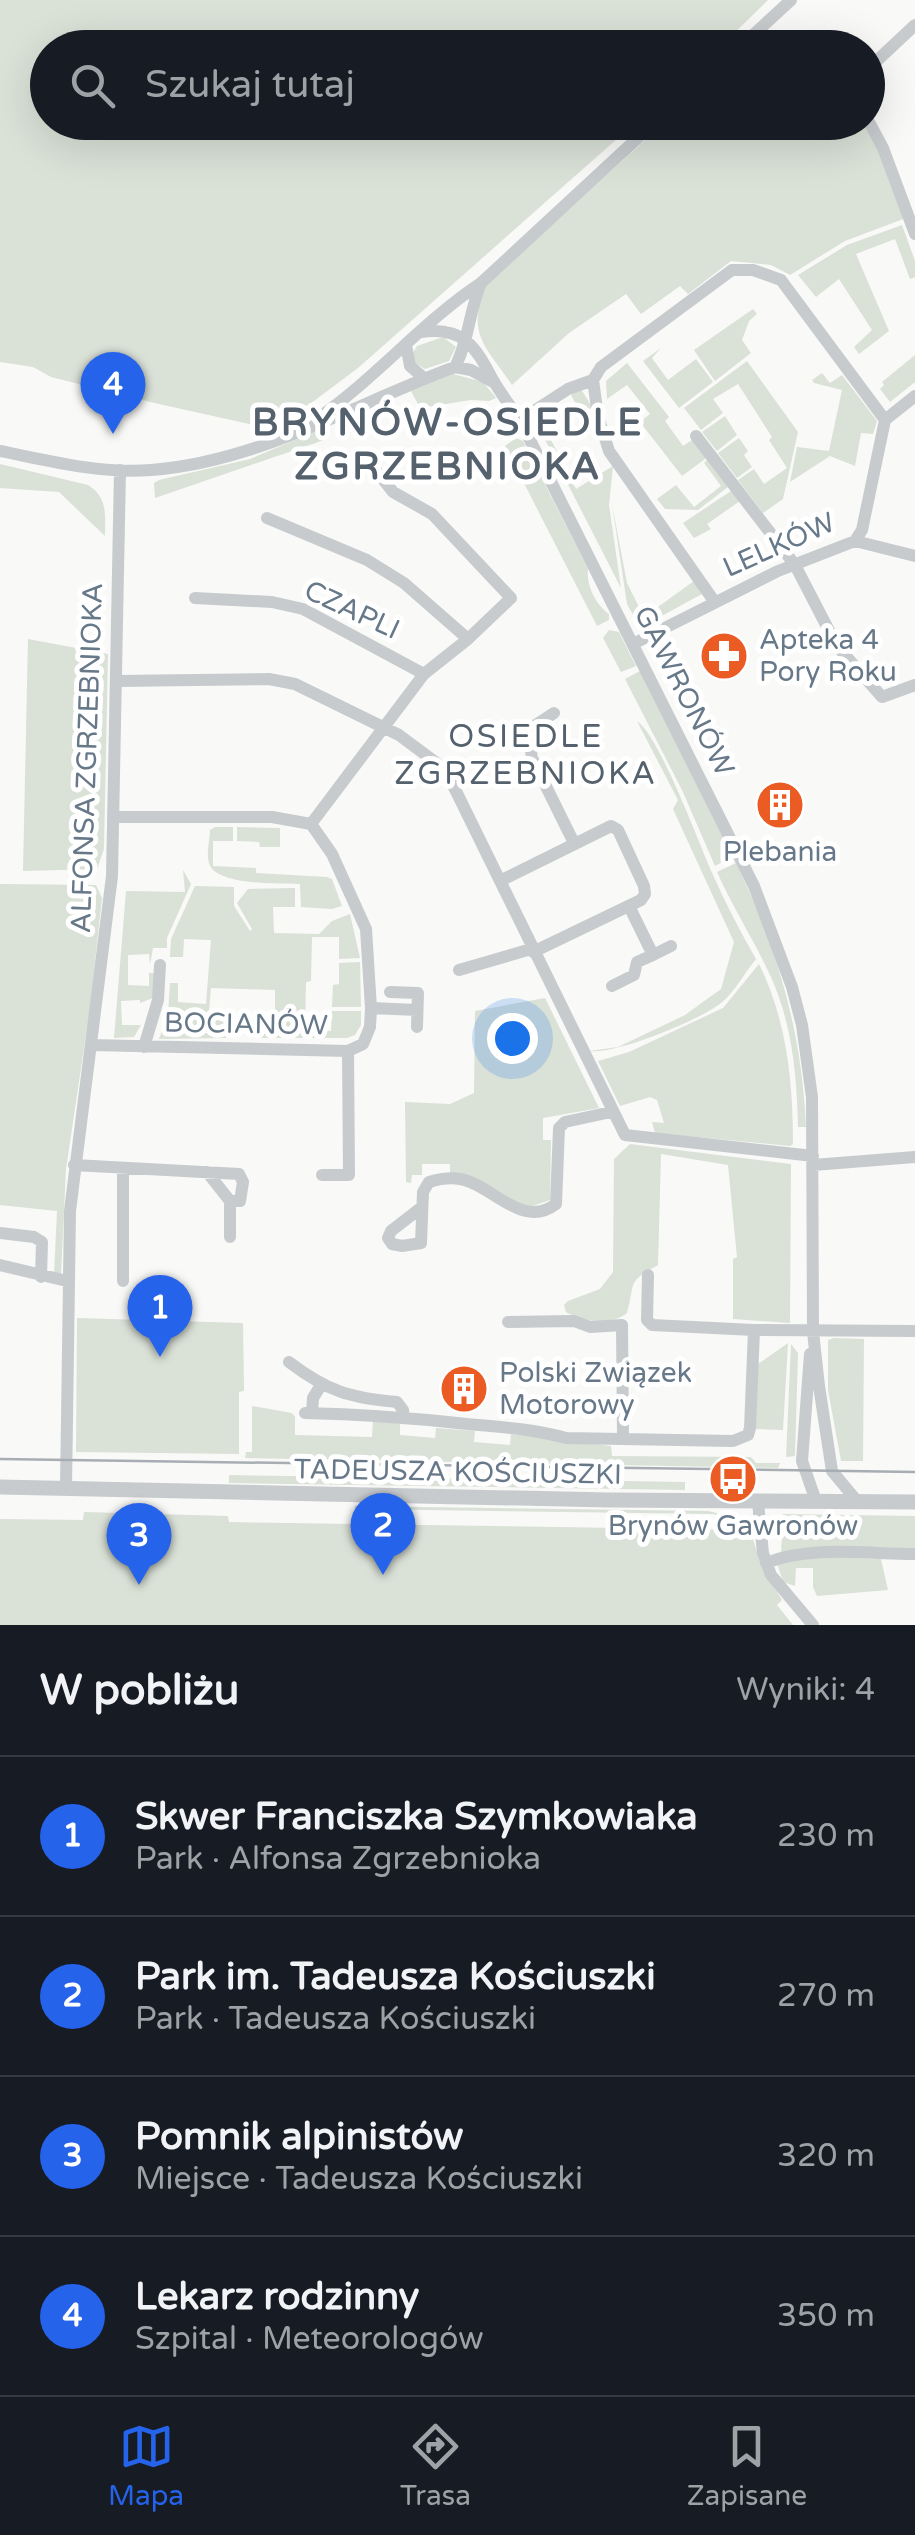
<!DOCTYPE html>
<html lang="pl">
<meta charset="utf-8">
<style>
:root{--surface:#171b24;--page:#20242c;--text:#f1f3f6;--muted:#9ea1a6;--line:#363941;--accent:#2563eb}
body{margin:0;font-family:"Varela Round",sans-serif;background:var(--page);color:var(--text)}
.you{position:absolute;left:512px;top:1038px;width:35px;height:35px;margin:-25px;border:8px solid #fff;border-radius:50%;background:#1a73e8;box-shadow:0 0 0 15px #1a73e833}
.badge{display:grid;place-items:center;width:65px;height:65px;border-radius:50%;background:var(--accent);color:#fff;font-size:32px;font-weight:700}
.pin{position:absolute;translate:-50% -82px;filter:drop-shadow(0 2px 5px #0008)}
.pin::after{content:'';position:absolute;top:52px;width:35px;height:30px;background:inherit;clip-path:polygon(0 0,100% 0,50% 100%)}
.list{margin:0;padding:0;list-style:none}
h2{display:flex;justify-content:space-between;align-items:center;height:130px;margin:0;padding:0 40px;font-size:42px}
h2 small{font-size:32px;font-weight:400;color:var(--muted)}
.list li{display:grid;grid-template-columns:65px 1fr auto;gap:30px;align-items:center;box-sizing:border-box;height:160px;padding:0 40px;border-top:2px solid var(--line)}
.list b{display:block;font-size:38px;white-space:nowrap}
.list p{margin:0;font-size:32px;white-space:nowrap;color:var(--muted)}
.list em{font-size:32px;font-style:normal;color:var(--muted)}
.icon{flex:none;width:55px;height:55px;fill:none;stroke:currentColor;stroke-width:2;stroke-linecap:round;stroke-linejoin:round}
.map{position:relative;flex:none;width:915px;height:1625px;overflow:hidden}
.search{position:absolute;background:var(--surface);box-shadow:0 10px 40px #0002;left:30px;right:30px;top:30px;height:110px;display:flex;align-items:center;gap:25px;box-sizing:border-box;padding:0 35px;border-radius:55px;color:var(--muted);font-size:38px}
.sheet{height:770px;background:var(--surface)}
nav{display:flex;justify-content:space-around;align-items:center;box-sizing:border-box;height:140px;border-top:2px solid var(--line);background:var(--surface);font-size:28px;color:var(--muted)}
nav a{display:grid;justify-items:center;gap:5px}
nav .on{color:var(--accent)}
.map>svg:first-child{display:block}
.green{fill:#dae1d7}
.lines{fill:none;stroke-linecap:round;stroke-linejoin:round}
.minor{stroke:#c7cbce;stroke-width:12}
.tertiary{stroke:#c7cbce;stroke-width:15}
.tram{stroke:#a7adb3;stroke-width:2.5}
.labels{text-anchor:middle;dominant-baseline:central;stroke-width:10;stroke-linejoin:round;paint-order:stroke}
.street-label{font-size:28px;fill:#677889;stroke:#fff}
.poi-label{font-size:28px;fill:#677889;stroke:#fff;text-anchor:start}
.quarter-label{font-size:32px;letter-spacing:2.5px;fill:#55626e;stroke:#fff}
.district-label{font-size:38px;font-weight:bold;letter-spacing:2.5px;fill:#55626e;stroke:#fff}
</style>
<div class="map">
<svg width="915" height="1625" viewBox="0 0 915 1625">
<rect width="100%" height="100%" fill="#f9f9f7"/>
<path class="green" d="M0 0H768L720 47 48 48V122L635 123 358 368 310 404 263 427 159 404 51 377 33 367 0 362Z
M664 123H863L880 151 906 218 845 241 790 275 771 265 731 261 688 294 680 286 641 314 626 294 569 333 512 385C485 344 467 337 485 286Z
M902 225 915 261V277L910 279 895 239 856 254 889 331 859 354 854 347 872 330 839 279 816 297 798 275 847 245Z
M753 309 757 314 749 321 742 340 751 353 715 381 694 350Z
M443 337 456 347 449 361 425 369 415 363 413 353 417 346Z
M661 348 652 358 668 380 696 359 713 382 679 408 643 361Z
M915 355V382L890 402 880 389 884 385 882 382Z
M747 361 798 432 783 499 763 513 738 480 754 469 764 484 787 468 769 440 772 437 738 384 713 399 723 413 701 430 684 408Z
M627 363 669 417 665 421 683 446 695 438 709 456 682 476 640 422 650 414 627 385 607 399 606 381Z
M822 373 830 383 842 375 877 421 873 434 861 433 855 466 830 456 790 482 797 447 829 451 842 390 814 383 812 380Z
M453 374 483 382 496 398 489 401 471 400 420 408 411 391Z
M581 389 592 407 585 412 579 405 545 428 576 489 613 466 609 505 621 588 535 420 543 415 549 422 576 404 571 395Z
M725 416 737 435 717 451 702 432Z
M321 429 327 439 155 498 154 483 159 480 250 459Z
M516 438 523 441 588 569C586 585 596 605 609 614V620L597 626 505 446Z
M739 438 748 451 744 455 752 467 737 478 718 453Z
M707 460 728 487 698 510 665 509 657 499 676 485 694 507 721 486 704 463Z
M0 464 88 485C108 498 105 514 105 536L59 492 0 488Z
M731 491 740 501 707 524 711 529 694 538 683 523Z
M612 504 627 583 644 617 694 581 702 594 647 624 636 620 627 604Z
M609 630 619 632 636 666 621 672 603 638Z
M28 639 108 654 104 849 97 869 23 871Z
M640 671 733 856 715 866 682 790 625 679Z
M637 721C660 737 699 844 713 875 726 904 740 931 756 959 745 972 735 992 721 1003 700 1020 615 1055 589 1051L618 1047 685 1015 721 989 734 942 673 809 678 800Z
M215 827H233V841H213V866L256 868V873L327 877 332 879 342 906 332 909 301 907 300 884C280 883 215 886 209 863 206 854 210 839 210 830Z
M237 827 280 828V847H260L259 842 237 841Z
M736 863C777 947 802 1032 806 1127H798C797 1076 792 1022 770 975 754 940 733 908 717 872Z
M183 870 191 884 167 938V948H153L150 965 149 954 128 955V985L149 986V973H156L153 998 140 1003V1000L121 1001 122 1025H141L134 1037 114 1038 126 891 185 892Z
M0 884 96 885 102 898 90 1008 66 1169 61 1275 54 1274 57 1211 0 1205Z
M195 886 234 887V906L250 931 252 929 237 903 248 889 295 888V907H273L274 933 319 934 332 921 350 914 360 958 339 959V937H312L311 981 306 982 305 1029 331 1031 332 1011H361V1025L355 1035 347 1038H258V1014H275V990L211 988 209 1011 225 1013 226 1038 159 1039 168 1014 170 983H178V1002L206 1004 211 940 184 939 183 957H170L171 939Z
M360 962 361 1007H332L333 985 339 984V963Z
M759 964C787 1021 793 1082 793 1144L790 1146 655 1133 652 1122 664 1123 657 1100 650 1097 620 1106 598 1061 629 1052 723 1008Z
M545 998 599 1108 543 1118V1140H551L550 1200 527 1208 450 1174V1164H422V1175H412L411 1183 406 1182 405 1102 450 1104 474 1093 475 1011Z
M630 1144 791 1164 790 1323 733 1319V1259L737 1257 728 1165 661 1154 658 1265C626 1283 636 1280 627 1313 611 1326 583 1322 566 1312L564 1305 568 1301 600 1289 613 1272 614 1159Z
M77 1318 243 1323 244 1391 239 1392V1454L76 1452Z
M834 1338 864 1339 863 1461H841L828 1390V1340Z
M788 1343 783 1430 754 1429 758 1364Z
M791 1344 798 1353 795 1456 786 1457Z
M252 1406 292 1413 295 1417V1435L372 1437 373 1419 400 1424V1435L435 1438 436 1428 475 1431 474 1442 510 1445 511 1434 611 1446 612 1456 751 1457 756 1463H780L778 1468 245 1458 246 1452H252Z
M229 1475 685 1482V1490L229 1483Z
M355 1506 708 1511 750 1521 755 1525 713 1514 355 1509Z
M84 1512 228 1516 229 1522 750 1530 762 1567 782 1600 777 1605 793 1625H0V1519L83 1520Z
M783 1514 915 1516V1549L805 1548 781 1554Z
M818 1555 881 1559 888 1590 817 1596 813 1587V1568H796L795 1586 783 1582 777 1563Z"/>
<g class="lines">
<path class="minor" d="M739 48 791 0
M868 69 915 25
M868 120 883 148 915 234
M421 332C463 326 475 346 493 380 501 394 511 407 520 420L754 886 792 987 802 1025 812 1097 813 1332 819 1386 832 1471 857 1501
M406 345 410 366 425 379
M455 367 471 370 493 382
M593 380 598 416 609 451 714 601
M318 418C376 378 422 322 481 283L655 122
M520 420 568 389 593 380 601 367 732 270H753L781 280 885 420
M696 436 795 565 837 646 882 697 915 685
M0 451C50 461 100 474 151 470 258 462 357 403 455 367 469 340 469 311 481 283
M267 518 367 560 404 583 468 639
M855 541 915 556
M195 598 272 602 303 609 424 674
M633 644 778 571 855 541 862 530 885 420 915 396
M116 681 269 679 295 684 399 735 438 764 451 781 625 1135 813 1156
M554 713 531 728 529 737 532 758 574 843
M311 824 424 674 468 639 511 598 432 514 393 492 378 473
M500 881 611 826 618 830 644 886 645 894 641 900 533 952
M653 955 671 946
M459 970 531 949
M612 986 634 975 637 962 653 955 629 906
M390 992 418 993 417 1027
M371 1008 417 1010
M91 1045 348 1051 363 1044 370 1027 371 1008 366 929 332 854 311 824 272 817H113
M144 1047 158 1000 160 965
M74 1165 239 1174 243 1182 240 1201H230L207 1172
M813 1165 915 1157
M322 1175H349L348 1051
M422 1207 391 1231 388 1238 392 1244 402 1246 421 1243 423 1192 429 1182C439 1179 449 1177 460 1179 493 1185 522 1230 556 1204L559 1128 565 1122 611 1112
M0 1233 34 1237 42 1242 41 1277
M230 1237V1201
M0 1265 67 1281
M648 1275 647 1320 652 1325 754 1330
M123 1281V1169
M508 1322 574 1321 590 1327 622 1325 623 1439
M810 1354 802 1461 816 1501
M289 1362C327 1391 350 1398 397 1402L403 1410 404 1417
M305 1413C359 1414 413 1418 467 1424 501 1427 534 1429 566 1438L733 1441 748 1435 750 1428 754 1330 915 1331
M312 1413 313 1398 321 1385
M66 1488 70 1211 112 876 120 470
M758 1502 763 1553 771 1575 813 1625
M766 1563C811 1545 867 1554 915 1554"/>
<path class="tertiary" d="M0 1487 608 1500 915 1502"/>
<path class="tram" d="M0 1459 915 1472"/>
</g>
<defs>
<g id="pharmacy-disc" transform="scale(2.5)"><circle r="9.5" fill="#eb5b24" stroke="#fff"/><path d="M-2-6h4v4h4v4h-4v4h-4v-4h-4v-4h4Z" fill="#fff"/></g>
<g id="building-disc" transform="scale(2.5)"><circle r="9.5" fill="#eb5b24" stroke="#fff"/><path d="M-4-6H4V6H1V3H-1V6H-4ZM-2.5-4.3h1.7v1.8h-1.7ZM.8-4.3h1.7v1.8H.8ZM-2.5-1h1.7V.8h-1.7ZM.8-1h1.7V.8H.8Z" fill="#fff"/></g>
<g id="bus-disc" transform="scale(2.5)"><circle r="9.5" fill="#eb5b24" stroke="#fff"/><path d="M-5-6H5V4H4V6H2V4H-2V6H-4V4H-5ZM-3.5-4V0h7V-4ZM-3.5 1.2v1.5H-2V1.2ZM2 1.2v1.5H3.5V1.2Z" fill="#fff"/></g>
</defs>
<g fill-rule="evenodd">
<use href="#pharmacy-disc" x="724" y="656"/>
<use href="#building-disc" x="780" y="805"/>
<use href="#building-disc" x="464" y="1389"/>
<use href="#bus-disc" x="733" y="1479"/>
</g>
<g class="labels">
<g class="street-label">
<text transform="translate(779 545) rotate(-24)">LELKÓW</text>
<text transform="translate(352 610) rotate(25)">CZAPLI</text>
<text transform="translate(684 691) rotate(63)">GAWRONÓW</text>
<text transform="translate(87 758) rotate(-88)">ALFONSA ZGRZEBNIOKA</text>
<text transform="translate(246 1024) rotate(1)">BOCIANÓW</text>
<text transform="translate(458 1472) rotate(1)">TADEUSZA KOŚCIUSZKI</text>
</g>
<g class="poi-label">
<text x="759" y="640">Apteka 4<tspan x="759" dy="32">Pory Roku</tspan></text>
<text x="780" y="852" text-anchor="middle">Plebania</text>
<text x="499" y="1373">Polski Związek<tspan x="499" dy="32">Motorowy</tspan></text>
<text x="733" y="1526" text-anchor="middle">Brynów Gawronów</text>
</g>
<g class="quarter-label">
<text x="526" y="737">OSIEDLE<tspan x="526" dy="37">ZGRZEBNIOKA</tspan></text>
</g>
<g class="district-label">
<text x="448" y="423">BRYNÓW-OSIEDLE<tspan x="448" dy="44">ZGRZEBNIOKA</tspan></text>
</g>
</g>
</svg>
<div class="you"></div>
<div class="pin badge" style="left:160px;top:1357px">1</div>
<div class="pin badge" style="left:383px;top:1575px">2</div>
<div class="pin badge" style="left:139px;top:1585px">3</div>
<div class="pin badge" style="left:113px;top:434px">4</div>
<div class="search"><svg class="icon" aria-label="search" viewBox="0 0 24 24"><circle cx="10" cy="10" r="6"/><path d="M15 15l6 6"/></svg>Szukaj tutaj</div>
</div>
<section class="sheet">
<h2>W pobliżu<small>Wyniki: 4</small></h2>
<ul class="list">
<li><span class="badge">1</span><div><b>Skwer Franciszka Szymkowiaka</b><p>Park · Alfonsa Zgrzebnioka</p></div><em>230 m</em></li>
<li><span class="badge">2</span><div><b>Park im. Tadeusza Kościuszki</b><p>Park · Tadeusza Kościuszki</p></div><em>270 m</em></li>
<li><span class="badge">3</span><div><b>Pomnik alpinistów</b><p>Miejsce · Tadeusza Kościuszki</p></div><em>320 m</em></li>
<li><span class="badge">4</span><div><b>Lekarz rodzinny</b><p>Szpital · Meteorologów</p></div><em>350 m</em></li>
</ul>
</section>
<nav>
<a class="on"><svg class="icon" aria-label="map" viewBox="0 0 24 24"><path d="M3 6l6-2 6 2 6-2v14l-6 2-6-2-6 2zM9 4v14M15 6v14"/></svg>Mapa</a>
<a><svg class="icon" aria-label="directions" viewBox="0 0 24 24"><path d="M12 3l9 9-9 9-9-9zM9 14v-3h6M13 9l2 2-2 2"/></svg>Trasa</a>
<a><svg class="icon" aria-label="saved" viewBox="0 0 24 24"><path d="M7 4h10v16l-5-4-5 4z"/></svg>Zapisane</a>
</nav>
